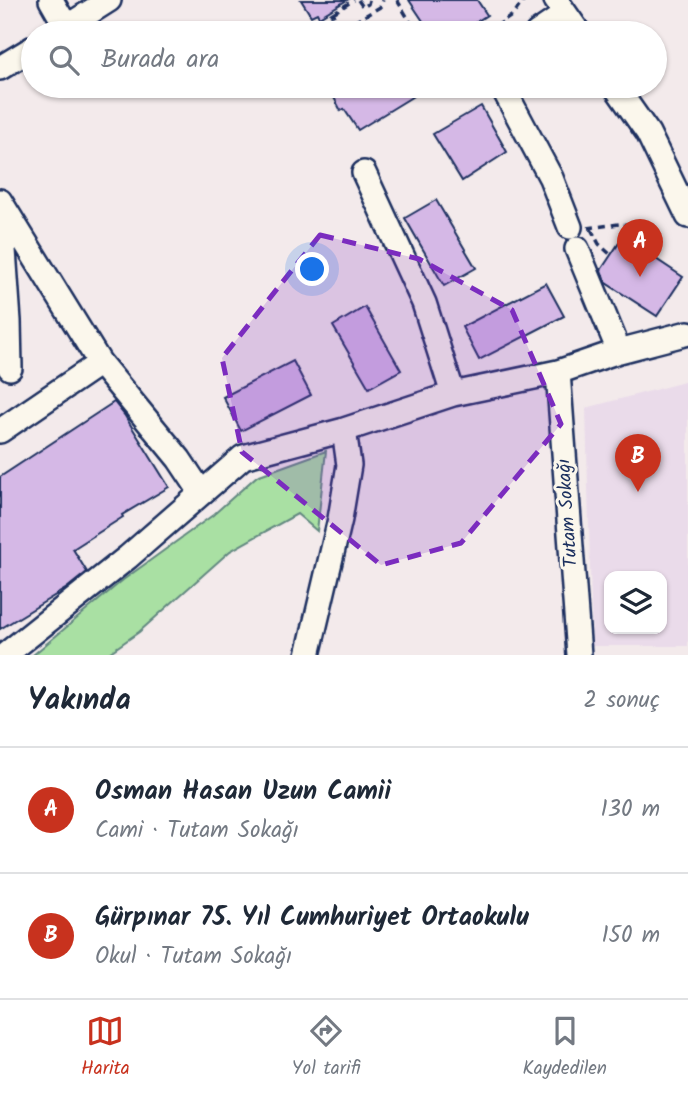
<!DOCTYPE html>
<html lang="tr">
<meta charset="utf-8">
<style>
:root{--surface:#fff;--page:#f6f6f7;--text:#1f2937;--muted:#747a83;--line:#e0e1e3;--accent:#c8321e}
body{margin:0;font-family:Kalam,sans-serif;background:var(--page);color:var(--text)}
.controls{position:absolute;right:21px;bottom:21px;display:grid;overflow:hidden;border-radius:14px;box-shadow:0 2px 5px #0004}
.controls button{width:63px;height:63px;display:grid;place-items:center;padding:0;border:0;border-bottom:2px solid var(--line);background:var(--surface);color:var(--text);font:35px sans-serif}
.you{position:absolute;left:313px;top:270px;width:24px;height:24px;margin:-18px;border:5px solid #fff;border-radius:50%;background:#1a73e8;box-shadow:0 0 0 10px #1a73e833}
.badge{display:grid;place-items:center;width:46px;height:46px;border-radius:50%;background:var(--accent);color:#fff;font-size:23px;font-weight:700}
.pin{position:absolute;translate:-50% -58px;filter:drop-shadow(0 2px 4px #0008)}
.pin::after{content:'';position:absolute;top:37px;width:24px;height:21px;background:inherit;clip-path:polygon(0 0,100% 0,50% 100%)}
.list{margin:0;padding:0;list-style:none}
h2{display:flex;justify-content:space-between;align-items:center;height:91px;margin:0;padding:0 28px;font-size:30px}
h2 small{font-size:23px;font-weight:400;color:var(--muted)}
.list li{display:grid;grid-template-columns:46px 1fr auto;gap:21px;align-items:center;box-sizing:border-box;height:126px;padding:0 28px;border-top:2px solid var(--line)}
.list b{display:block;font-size:26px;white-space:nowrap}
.list p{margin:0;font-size:23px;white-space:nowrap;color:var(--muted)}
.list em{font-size:23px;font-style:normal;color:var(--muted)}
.icon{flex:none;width:38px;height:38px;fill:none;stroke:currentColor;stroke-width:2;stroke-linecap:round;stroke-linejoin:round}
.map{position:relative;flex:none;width:688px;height:655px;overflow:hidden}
.search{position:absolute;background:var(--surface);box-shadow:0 2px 5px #0004;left:21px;right:21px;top:21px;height:77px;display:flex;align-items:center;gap:18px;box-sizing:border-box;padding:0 24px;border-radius:38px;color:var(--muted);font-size:26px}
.sheet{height:343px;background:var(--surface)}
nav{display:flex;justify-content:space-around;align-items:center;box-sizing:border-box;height:98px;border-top:2px solid var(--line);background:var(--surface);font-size:19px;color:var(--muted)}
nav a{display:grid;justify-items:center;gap:4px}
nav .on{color:var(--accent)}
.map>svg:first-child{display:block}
.built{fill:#eadbea;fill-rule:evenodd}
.green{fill:#a9e0a3;stroke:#628880;stroke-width:2}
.building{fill:#d5b8e6;stroke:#1b2f5e;stroke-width:2}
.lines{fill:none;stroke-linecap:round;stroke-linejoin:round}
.minor-casing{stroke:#1b2f5e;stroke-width:28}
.path{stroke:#1b2f5e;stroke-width:3.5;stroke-dasharray:7 5;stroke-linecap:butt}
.minor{stroke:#fbf7ec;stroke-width:23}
.marked{fill:#7b2cbf;fill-opacity:0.2;stroke:#7b2cbf;stroke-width:5;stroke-dasharray:14 9;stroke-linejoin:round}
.labels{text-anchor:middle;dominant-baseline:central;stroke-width:6;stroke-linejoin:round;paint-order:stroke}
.street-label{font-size:19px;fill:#1b2f5e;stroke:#fbf7ec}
</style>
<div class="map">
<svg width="688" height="655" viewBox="0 0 688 655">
<rect width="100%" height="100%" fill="#f3eaeb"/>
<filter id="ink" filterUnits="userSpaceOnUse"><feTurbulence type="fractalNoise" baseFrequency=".0143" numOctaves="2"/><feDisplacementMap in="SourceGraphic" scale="14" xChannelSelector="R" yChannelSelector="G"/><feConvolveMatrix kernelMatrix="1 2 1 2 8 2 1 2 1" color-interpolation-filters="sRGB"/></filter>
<g filter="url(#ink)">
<path class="built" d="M688 381V646H592L586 408ZM609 576H662V629H609Z"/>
<path class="green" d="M326 451 317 531 297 514 230 551 139 632 106 655H33L123 580 213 515 257 476Z"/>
<path class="building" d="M301 0H347L319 17 317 13 311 16Z
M409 0H477L487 15 459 33H431Z
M328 86H409L415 95 358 130 344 109 341 111Z
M481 106 507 152 462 181 433 134Z
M436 200 476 268 444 286 405 218Z
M623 237 683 277 657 316 606 283 601 270Z
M546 283 564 316 479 360 462 327Z
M365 307 401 370 369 388 333 326Z
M293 361 311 395 241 431 223 397Z
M114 402 125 416 169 487 122 515 123 517 73 549 87 572 67 588 0 629V477Z"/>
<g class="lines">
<g class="minor-casing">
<path id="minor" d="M51 0 67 28
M556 0 579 33
M57 33 109 0
M537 33 565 14
M0 68 33 48
M502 86 551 178 570 227
M615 86 648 133 688 216
M364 173 424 303 453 394
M0 201 100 363 179 459 201 492
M1 207 9 321 10 368
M577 249 619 351
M558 372 579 655
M0 431 100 363
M5 655 128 557 243 457 344 430 453 394 558 372 619 351 688 333
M308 655 340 519 349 465 344 430"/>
</g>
<path class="path" d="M358 0 363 7 368 4 369 0
M397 0 417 33
M333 13 354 0
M330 15 333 13 342 29 380 7 383 0
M486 33 513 15 523 1
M588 228 619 224 659 226
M591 229 599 244 611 255"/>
<use href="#minor" class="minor"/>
</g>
</g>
<path class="marked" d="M320 235 419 259 512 310 561 424 461 543 381 565 242 452 222 358Z"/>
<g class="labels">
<g class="street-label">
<text transform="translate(568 513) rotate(-94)">Tutam Sokağı</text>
</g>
</g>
</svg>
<div class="controls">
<button><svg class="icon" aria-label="layers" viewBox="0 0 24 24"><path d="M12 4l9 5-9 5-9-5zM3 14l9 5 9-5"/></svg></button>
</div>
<div class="you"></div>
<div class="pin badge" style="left:640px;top:277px">A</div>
<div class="pin badge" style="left:638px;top:492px">B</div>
<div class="search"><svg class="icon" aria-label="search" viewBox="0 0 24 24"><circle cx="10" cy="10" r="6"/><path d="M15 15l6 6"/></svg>Burada ara</div>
</div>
<section class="sheet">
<h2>Yakında<small>2 sonuç</small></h2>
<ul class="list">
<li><span class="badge">A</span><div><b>Osman Hasan Uzun Camii</b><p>Cami · Tutam Sokağı</p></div><em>130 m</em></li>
<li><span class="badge">B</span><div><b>Gürpınar 75. Yıl Cumhuriyet Ortaokulu</b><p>Okul · Tutam Sokağı</p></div><em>150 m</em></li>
</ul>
</section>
<nav>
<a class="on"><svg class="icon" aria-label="map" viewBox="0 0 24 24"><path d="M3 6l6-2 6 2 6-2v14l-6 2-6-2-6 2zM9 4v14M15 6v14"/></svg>Harita</a>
<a><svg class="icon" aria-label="directions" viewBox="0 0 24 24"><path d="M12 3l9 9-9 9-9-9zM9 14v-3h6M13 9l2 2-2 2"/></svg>Yol tarifi</a>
<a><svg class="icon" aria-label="saved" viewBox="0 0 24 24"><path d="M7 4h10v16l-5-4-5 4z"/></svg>Kaydedilen</a>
</nav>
